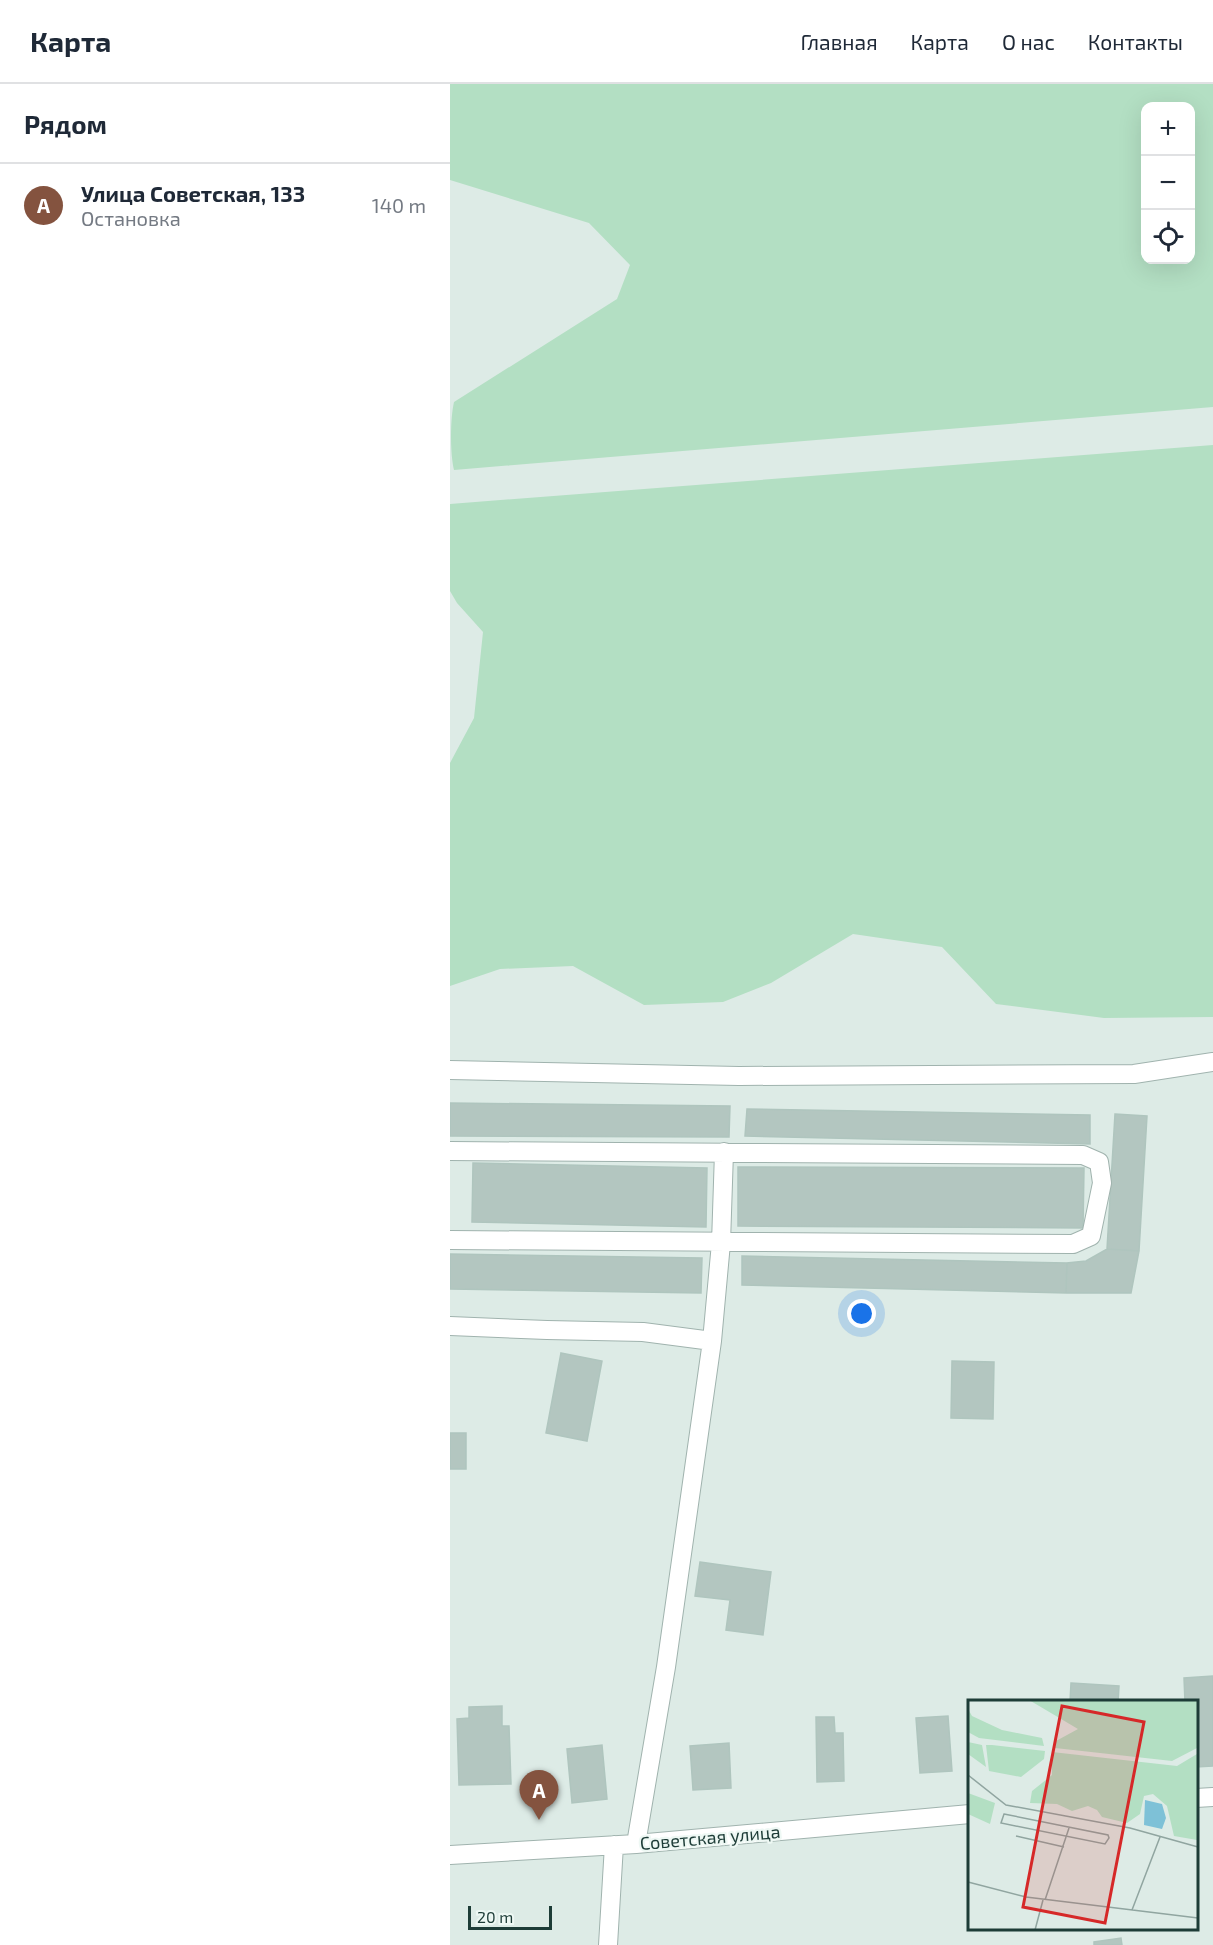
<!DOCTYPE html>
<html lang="ru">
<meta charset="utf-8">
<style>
:root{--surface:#fff;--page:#f6f6f7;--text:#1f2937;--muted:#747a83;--line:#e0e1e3;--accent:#84533f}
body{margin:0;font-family:"Exo 2",sans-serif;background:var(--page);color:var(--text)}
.controls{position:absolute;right:18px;top:18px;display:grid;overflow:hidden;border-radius:12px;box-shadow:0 6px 24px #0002}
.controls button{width:54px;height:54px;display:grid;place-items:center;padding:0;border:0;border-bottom:2px solid var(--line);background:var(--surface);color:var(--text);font:30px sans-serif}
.scale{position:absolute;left:18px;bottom:15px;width:84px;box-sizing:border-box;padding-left:6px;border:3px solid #1d3c37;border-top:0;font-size:16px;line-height:21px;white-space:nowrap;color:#1d3c37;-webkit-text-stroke:4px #eef8f4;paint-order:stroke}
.you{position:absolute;left:412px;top:1230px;width:21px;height:21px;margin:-15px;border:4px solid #fff;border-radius:50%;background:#1a73e8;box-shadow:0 0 0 9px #1a73e833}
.badge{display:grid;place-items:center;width:39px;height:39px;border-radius:50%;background:var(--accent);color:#fff;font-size:20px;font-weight:700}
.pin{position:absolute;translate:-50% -50px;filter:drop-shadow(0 2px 3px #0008)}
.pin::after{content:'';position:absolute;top:32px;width:21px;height:18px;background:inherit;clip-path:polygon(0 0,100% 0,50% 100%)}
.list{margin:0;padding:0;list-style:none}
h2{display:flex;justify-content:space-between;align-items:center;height:78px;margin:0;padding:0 24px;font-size:26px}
h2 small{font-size:20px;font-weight:400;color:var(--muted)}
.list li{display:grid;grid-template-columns:39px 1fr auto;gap:18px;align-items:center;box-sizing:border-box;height:84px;padding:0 24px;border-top:2px solid var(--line)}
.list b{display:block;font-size:22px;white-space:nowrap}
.list p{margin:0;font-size:20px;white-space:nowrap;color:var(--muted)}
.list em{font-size:20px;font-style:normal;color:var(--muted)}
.icon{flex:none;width:33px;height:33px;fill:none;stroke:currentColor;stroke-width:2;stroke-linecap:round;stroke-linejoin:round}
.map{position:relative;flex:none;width:763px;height:1861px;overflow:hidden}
header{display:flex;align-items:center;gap:36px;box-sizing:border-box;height:84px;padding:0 30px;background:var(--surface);border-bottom:2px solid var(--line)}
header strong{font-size:28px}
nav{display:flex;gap:33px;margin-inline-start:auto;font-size:21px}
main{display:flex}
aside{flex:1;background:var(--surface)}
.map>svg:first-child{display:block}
.green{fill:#b3dfc3;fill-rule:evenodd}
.building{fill:#b3c6c0;stroke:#afc5be;stroke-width:1.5}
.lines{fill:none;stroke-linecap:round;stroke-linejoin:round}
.minor-casing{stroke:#a0b3ae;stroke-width:20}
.minor{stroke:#fff;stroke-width:18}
.labels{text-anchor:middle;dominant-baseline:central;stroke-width:4.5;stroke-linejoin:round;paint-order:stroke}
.street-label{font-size:18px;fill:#1d3c37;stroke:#eef8f4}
.inset-road{fill:none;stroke:#90a5a0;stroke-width:1.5}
.view{fill:#d62828;fill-opacity:0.15;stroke:#d62828;stroke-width:3}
.inset-edge{fill:none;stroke:#1d3c37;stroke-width:3}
</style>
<header>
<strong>Карта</strong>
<nav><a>Главная</a><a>Карта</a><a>О нас</a><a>Контакты</a></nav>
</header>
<main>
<aside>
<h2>Рядом<small></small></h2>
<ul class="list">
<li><span class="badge">A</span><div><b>Улица Советская, 133</b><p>Остановка</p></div><em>140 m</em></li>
</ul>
</aside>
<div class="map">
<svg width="763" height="1861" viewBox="0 0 763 1861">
<rect width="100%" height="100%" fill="#ddebe6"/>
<path class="green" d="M0 0H763V323L4 386C0 370 0 335 4 318L167 215 180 181 139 139 0 96ZM696 22H740V176H696Z
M763 361V933L654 934 546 920 492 863 403 850 321 899 273 918 194 921 123 882 50 885 0 902V679L24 634 33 548 7 519 0 507V420Z"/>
<path class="building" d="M0 1019 280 1022 279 1053 0 1052Z
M297 1025 640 1031V1060L295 1052Z
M665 1030 697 1032 689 1167 657 1165Z
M23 1079 257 1084 256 1143 22 1138Z
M288 1083 634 1084 633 1144 288 1142Z
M657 1165 689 1167 681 1209H616L617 1179 636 1177Z
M0 1170 252 1174 251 1209 0 1205Z
M292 1172 617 1179 616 1209 292 1201Z
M111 1269 152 1277 137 1357 96 1349Z
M502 1277 544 1278 543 1335 501 1334Z
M0 1349H16V1385H0Z
M250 1478 321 1488 313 1551 276 1546 280 1516 245 1512Z
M763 1592V1682L746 1683V1618H735L734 1594Z
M621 1599 669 1602 668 1618H620Z
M52 1622V1642H59L61 1700 9 1701 7 1635 19 1634V1623Z
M498 1632 502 1687 470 1689 466 1634Z
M366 1633H384L385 1649H393L394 1697 367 1698Z
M279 1659 281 1704 243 1706 240 1662Z
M152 1661 157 1715 122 1719 117 1665Z
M671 1854 672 1861H644V1858Z"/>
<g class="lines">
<g class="minor-casing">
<path id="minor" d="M0 986 289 992 684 990 763 978
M0 1067 633 1071 649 1078 652 1099 641 1152 623 1160 0 1156
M0 1242 97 1246 193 1248 262 1257
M746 1714 763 1713
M186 1760 216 1583 262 1257 271 1159 274 1068
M0 1771 186 1760 520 1730
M158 1861 164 1761"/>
</g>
<use href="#minor" class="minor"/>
</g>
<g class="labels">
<g class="street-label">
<text transform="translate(260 1753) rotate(-5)">Советская улица</text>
</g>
</g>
<g transform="translate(518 1616)">
<rect width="230" height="230" fill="#ddebe6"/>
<path d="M61 0H229V48L204 61 87 48 88 41 110 29ZM0 9 4 16 34 30 74 38 76 46 11 38 0 32ZM0 42 14 45 18 67 0 54ZM18 45H24L77 51 76 59 53 77 21 71ZM84 52 209 66 229 54V140L206 136 199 106 185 94 176 96 172 114 159 123 134 117 129 110 120 106 104 111 89 104 62 103 64 91 84 75ZM0 93 27 103 22 124 0 114Z" fill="#b3dfc3"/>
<path d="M177 100 194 104 198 118 194 129 176 125Z" fill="#7ec1d7"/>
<path class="inset-road" d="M0 75 38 105 162 128 230 147M36 114 140 135 141 138 137 144 33 123ZM48 136 96 147M0 182 58 197 230 218M77 200 101 128M164 210 192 137M67 230 75 200"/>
<path class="view" d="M94 6 176 22 137 223 55 207Z"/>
<rect width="230" height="230" class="inset-edge"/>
</g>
</svg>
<div class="controls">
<button>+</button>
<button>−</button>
<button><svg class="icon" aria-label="locate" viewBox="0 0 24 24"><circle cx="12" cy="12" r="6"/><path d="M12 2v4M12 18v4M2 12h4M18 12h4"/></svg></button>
</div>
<div class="scale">20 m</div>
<div class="you"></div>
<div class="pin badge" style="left:89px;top:1736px">A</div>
</div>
</main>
